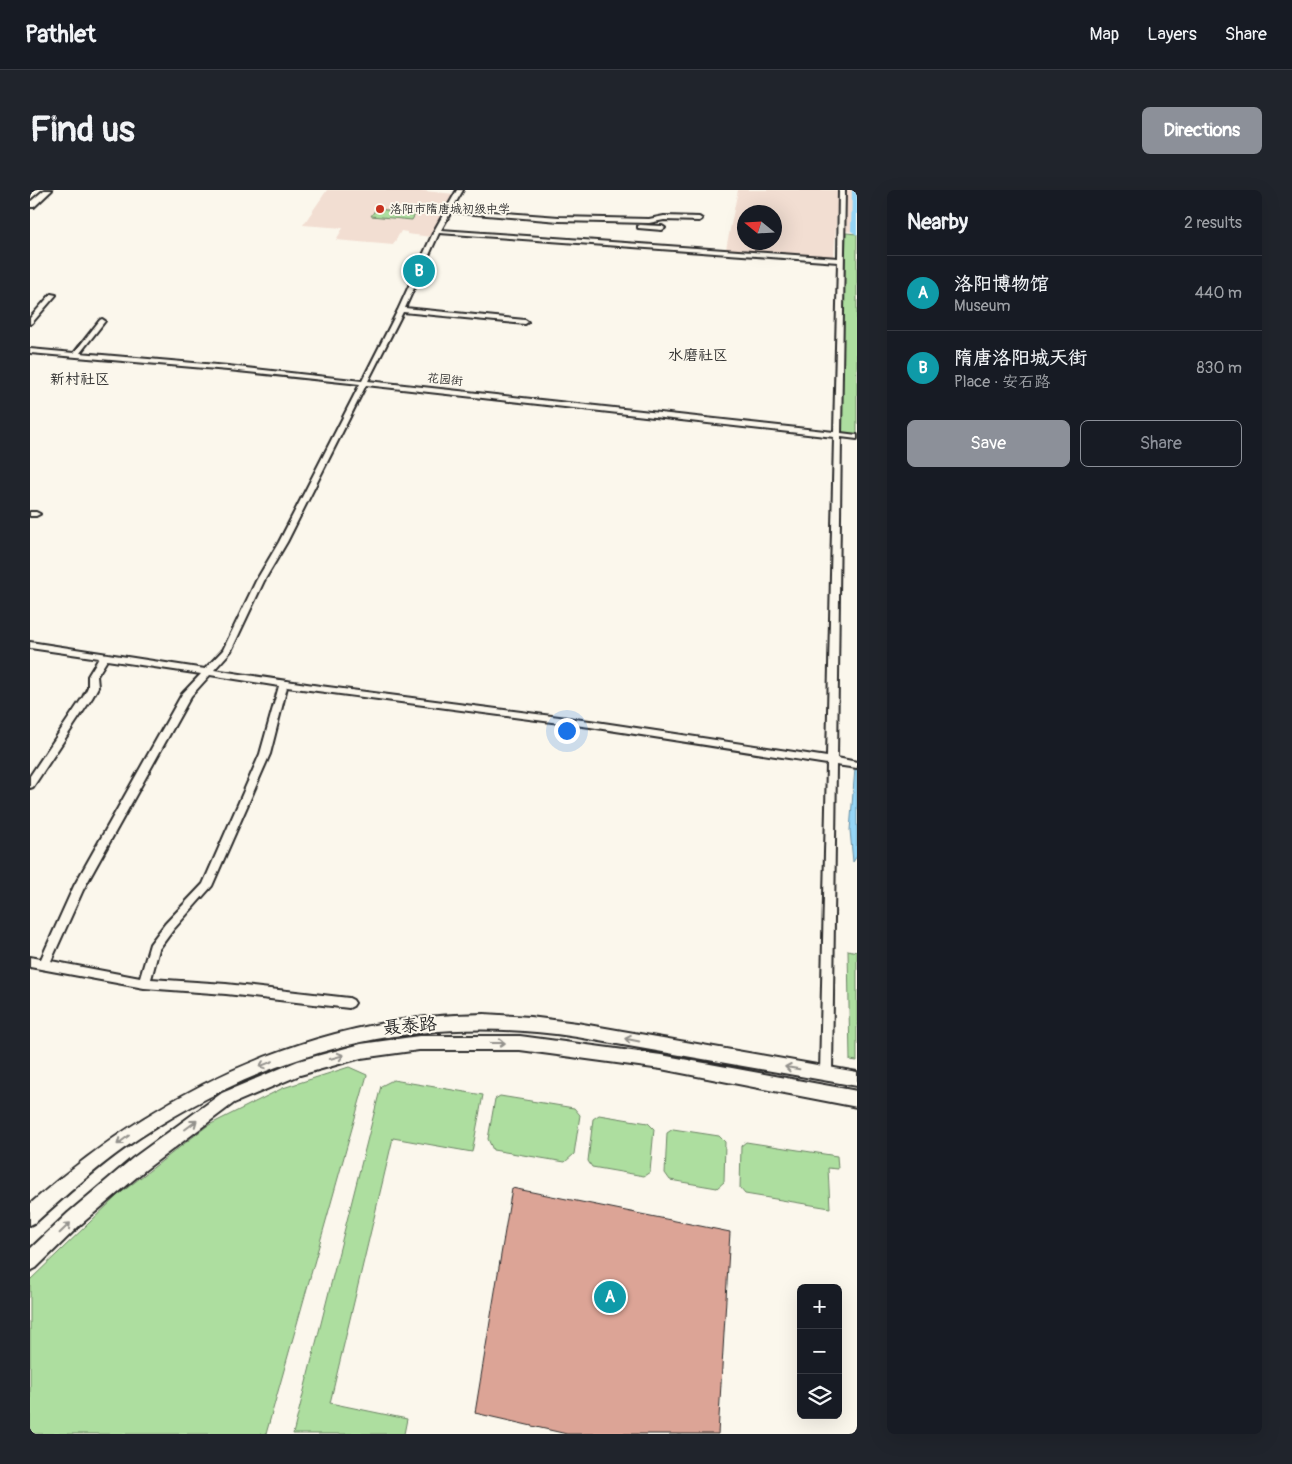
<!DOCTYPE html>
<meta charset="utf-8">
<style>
:root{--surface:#171b24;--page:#20242c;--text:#f1f3f6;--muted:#9ea1a6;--line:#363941;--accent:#8c9099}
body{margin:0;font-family:Pangolin,"LXGW WenKai TC",sans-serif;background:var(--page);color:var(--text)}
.controls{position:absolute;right:15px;bottom:15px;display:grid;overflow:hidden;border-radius:8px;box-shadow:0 5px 20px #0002}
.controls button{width:45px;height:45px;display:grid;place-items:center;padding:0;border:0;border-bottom:1px solid var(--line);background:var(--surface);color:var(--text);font:25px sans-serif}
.compass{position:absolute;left:707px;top:15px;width:45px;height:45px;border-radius:50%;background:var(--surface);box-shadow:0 5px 20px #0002;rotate:288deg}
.you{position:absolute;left:536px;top:540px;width:18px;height:18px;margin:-12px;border:4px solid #fff;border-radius:50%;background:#1a73e8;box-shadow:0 0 0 8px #1a73e833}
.badge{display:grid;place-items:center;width:32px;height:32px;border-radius:50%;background:var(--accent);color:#fff;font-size:16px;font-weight:700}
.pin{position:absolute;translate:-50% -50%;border:2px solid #fff;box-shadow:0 1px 5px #0006}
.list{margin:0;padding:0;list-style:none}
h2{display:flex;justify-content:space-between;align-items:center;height:65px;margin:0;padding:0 20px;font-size:21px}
h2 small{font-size:16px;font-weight:400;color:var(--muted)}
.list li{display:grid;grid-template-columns:32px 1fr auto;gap:15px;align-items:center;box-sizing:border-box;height:75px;padding:0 20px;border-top:1px solid var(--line)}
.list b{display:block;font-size:19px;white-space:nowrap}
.list p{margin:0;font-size:16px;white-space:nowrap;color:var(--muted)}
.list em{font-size:16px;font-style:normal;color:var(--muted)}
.actions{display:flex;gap:10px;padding:15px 20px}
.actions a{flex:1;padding:11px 0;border:1px solid var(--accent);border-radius:8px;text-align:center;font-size:18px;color:var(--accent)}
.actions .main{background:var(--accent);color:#fff}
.icon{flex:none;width:28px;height:28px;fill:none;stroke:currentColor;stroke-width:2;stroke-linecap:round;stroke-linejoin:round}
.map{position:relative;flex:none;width:827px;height:1244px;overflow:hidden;border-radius:8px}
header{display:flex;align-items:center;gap:30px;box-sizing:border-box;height:70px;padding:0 25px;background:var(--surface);border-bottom:1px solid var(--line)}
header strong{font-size:24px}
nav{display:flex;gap:28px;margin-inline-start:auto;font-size:18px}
.intro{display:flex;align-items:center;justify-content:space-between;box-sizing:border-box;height:120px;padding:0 30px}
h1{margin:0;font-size:35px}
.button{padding:12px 22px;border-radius:8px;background:var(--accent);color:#fff;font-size:18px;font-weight:700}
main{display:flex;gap:30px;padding:0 30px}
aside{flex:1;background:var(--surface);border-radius:8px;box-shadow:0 5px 20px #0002}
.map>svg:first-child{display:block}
.built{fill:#f2ded2;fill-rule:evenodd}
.green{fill:#adde9f;stroke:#6c8465}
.water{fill:#94d5f6;stroke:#6a91a5}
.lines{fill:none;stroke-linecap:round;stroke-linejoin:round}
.canal{fill:#94d5f6;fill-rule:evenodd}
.building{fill:#dca496;stroke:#2b2b2b}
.street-casing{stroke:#2b2b2b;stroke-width:4}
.secondary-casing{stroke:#2b2b2b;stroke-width:4}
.street{fill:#fbf7ec;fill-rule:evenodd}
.secondary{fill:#fbf7ec;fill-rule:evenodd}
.oneway{stroke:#93918c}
.poi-dot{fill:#c8321e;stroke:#fbf7ec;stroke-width:2}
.labels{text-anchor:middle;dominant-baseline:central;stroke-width:4;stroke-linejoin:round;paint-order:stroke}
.far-poi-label{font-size:12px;fill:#2b2b2b;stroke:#fbf7ec;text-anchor:start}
.far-street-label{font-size:12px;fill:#2b2b2b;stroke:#fbf7ec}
.far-quarter-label{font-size:15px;fill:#2b2b2b;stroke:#fbf7ec}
.near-street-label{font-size:18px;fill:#2b2b2b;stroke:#fbf7ec}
</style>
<header>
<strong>Pathlet</strong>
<nav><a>Map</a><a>Layers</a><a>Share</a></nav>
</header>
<div class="intro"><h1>Find us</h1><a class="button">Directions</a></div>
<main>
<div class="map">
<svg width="827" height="1244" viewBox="0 0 827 1244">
<rect width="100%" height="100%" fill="#fbf7ec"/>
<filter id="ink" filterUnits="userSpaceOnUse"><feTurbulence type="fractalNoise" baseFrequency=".02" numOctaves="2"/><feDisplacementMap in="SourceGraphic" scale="10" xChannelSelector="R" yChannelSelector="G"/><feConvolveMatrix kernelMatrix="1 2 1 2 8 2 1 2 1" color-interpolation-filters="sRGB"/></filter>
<g filter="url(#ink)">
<path class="built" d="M297 0H384L425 4 402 47 377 44V42L371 41 363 55 306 50 313 38 273 35Z
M708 0H808L804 67 696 59ZM744 22V52H714V22Z
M816 0H827V42L814 41Z"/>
<path class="green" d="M346 19 386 23 382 30 341 26Z
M816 43 827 44V245L810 243Z
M818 760 827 762V871L820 870Z
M319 877 337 885 236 1244H0V1090L88 1005 177 936 253 898Z
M363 890 453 905 442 962 363 948 300 1213 377 1229 374 1244H263L351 896Z
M470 906 544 918 550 925 544 964 535 972 463 960 458 949 465 909Z
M569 925 618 933 624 939 620 982 614 986 562 977 558 971 563 929Z
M643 939 689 946 695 952 694 992 687 998 640 990 635 983 637 943Z
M716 952 807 966 808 979 798 978 800 1018 715 1004 710 998 711 956Z"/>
<path class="water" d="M825 578H827V666L823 672 820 640Z"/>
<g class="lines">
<path class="canal" d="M822 0H827V45L821 41Z"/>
</g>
<path class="building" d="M482 998 700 1042 688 1244H537L445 1223Z"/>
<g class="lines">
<g class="street-casing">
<path id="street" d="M427 0H433L422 19 529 27 619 29 634 26 669 27 672 29 669 31 634 30 619 33 529 31 421 22 411 40 808 68 809 0H815L811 243 827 245V249L811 247 807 568 827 572V578L806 575 802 883 800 887 796 888 792 887 790 883 797 574 560 537 257 497 240 564 182 696 143 740 129 759 121 789 196 794 319 808 323 810 325 813 323 816 319 818 196 804 114 798 0 777V767L11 769 44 696 152 504 171 484 77 470 67 486 68 497 62 508 3 597 0 598V586L53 507 58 497V486L69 468 0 458V452L175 479 193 460 226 391 249 352 330 194 198 180 0 163V159L44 163 70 130 72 129 75 131 50 163 198 176 332 191 368 120 404 41ZM409 43 808 72 804 242 338 191 373 122 495 134 498 132 495 130 375 118ZM336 195 804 247 797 567 560 531 290 496 184 480 201 461 234 391 257 352ZM180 485 249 496 230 564 173 694 135 734 120 754 110 788 21 771 53 700 161 506Z
M610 35 632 36 635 38 632 40 608 38V36Z
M21 104 26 105 2 133 0 134V128Z
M0 322H6L10 324 6 326H0Z"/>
</g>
<g class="secondary-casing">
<path id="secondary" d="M14 0H22L4 17H0V12Z
M454 824 500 827 547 833 827 882V896L547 847C380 821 231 863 93 959 62 981 34 1007 6 1032L0 1035V1014C104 922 222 856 360 832 391 826 422 825 454 824Z
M389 846H490L631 865 827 901V917L631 879 490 860H389L331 868 270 885 204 913 115 980 50 1035 6 1078 0 1081V1059L38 1023 103 968 192 903 268 871 331 854Z"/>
</g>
<use href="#street" class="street"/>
<use href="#secondary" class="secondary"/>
</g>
<defs><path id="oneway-shaft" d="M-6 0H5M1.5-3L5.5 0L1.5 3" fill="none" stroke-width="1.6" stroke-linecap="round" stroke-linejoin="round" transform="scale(1.25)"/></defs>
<g class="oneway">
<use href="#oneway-shaft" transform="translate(602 850) rotate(-169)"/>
<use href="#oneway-shaft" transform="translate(468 853)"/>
<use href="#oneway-shaft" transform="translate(307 867) rotate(-15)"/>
<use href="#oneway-shaft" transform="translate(236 874) rotate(158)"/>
<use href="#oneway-shaft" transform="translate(762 878) rotate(-171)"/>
<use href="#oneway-shaft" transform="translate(161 935) rotate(-37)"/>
<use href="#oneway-shaft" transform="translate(93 950) rotate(143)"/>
<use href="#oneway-shaft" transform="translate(35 1038) rotate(-44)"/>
</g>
</g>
<circle class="poi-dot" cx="350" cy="19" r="5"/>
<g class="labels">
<g class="far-poi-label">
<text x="360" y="19">洛阳市隋唐城初级中学</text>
</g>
<g class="far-street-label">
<text transform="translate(415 190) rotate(6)">花园街</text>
</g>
<g class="far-quarter-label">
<text x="668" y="165">水磨社区</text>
<text x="50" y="189">新村社区</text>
</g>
<g class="near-street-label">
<text transform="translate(380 836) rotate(-5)">聂泰路</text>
</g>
</g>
</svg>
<div class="controls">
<button>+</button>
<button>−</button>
<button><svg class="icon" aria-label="layers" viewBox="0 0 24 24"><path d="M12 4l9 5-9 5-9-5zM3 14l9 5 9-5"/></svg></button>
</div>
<svg class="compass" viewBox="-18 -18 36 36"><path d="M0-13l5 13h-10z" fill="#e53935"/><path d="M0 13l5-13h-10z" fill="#9ea1a6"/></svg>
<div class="you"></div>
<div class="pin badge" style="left:580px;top:1107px;background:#0f9aa8">A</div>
<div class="pin badge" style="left:389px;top:81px;background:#0f9aa8">B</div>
</div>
<aside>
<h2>Nearby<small>2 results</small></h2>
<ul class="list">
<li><span class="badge" style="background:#0f9aa8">A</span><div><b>洛阳博物馆</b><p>Museum</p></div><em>440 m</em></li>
<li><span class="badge" style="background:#0f9aa8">B</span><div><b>隋唐洛阳城天街</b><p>Place · 安石路</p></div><em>830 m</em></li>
</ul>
<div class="actions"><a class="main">Save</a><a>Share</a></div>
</aside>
</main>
